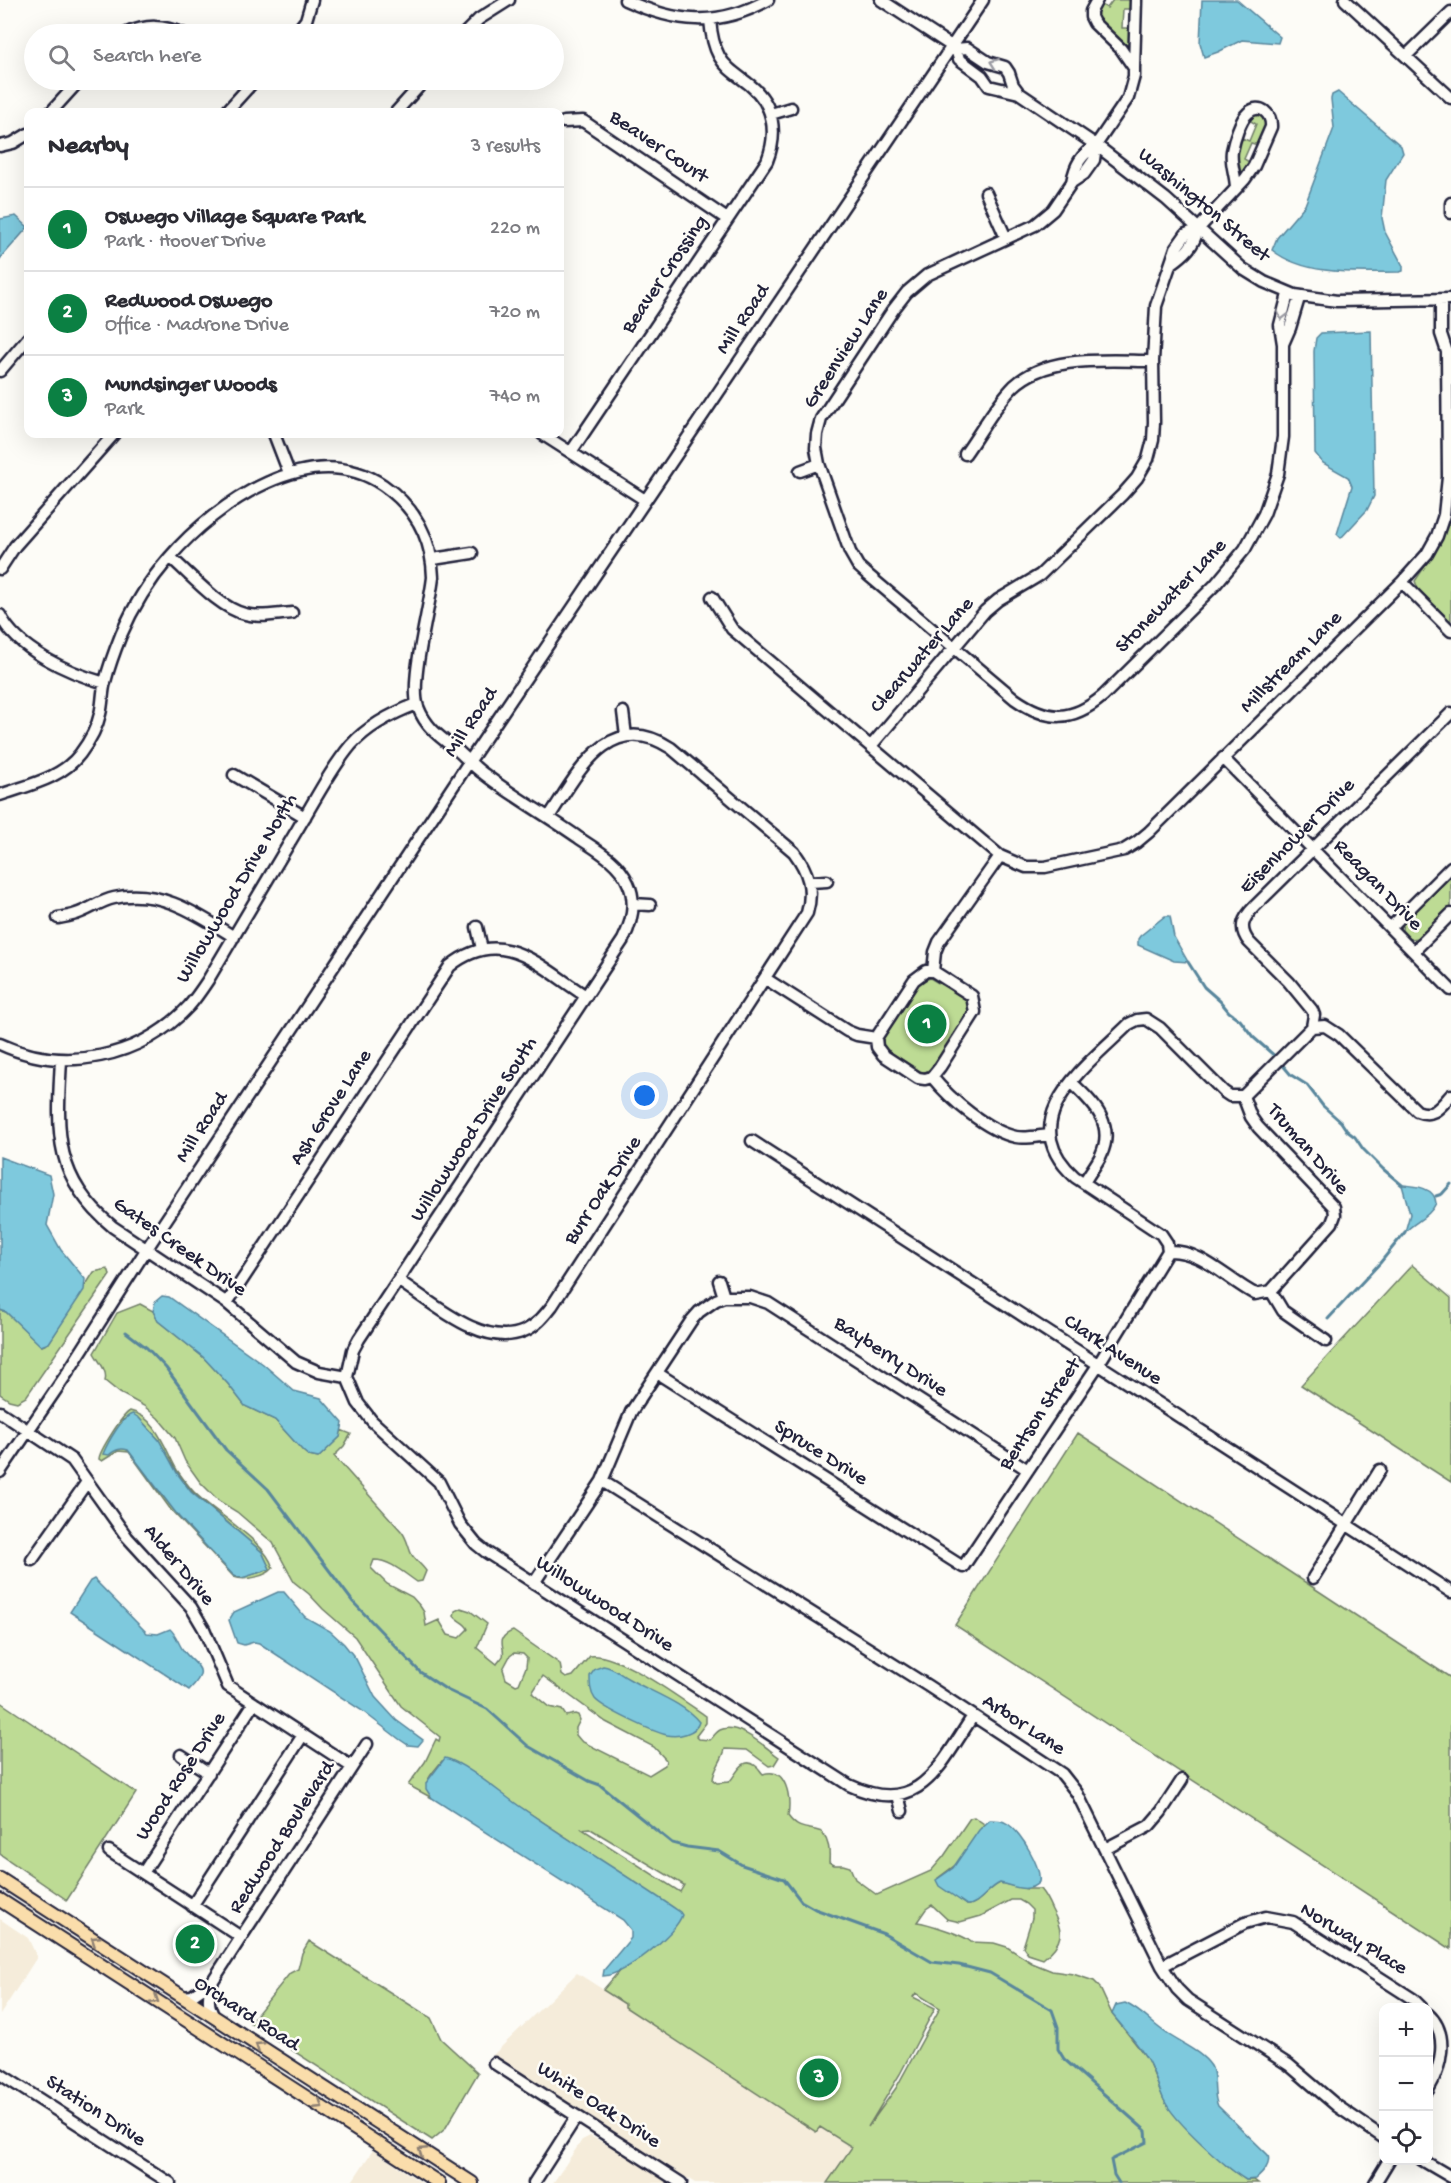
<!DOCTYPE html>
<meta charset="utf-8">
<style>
:root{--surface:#fff;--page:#f7f7f7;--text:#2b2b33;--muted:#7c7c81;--line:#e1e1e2;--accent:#0b8043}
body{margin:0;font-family:"Gochi Hand",sans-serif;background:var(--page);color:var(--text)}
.controls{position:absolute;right:18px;bottom:18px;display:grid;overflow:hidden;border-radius:12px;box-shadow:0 6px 24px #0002}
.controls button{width:54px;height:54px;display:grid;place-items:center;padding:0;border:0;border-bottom:2px solid var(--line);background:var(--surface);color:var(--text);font:30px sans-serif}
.you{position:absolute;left:645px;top:1096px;width:21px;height:21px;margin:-15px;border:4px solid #fff;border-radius:50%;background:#1a73e8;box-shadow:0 0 0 9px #1a73e833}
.badge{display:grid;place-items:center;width:39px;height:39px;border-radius:50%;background:var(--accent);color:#fff;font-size:20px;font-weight:700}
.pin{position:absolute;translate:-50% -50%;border:3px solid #fff;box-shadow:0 2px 6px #0006}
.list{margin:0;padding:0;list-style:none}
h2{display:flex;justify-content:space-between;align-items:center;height:78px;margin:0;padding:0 24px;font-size:26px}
h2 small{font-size:20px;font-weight:400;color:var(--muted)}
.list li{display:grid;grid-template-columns:39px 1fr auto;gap:18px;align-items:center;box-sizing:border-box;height:84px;padding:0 24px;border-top:2px solid var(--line)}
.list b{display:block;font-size:22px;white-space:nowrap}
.list p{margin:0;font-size:20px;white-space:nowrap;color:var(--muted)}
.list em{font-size:20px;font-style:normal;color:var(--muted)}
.icon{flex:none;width:33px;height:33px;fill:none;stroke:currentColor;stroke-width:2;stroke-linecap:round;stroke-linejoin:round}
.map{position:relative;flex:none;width:1451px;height:2183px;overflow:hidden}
.search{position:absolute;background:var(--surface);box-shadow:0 6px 24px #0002;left:24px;top:24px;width:540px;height:66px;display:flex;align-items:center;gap:15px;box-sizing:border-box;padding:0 21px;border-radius:33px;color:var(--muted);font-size:22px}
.panel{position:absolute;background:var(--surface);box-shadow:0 6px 24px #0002;left:24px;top:108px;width:540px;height:330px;border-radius:12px}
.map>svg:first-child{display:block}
.built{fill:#f5ecda}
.green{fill:#bddb94;stroke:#707e68;stroke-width:1.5;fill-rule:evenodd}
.water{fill:#7ec9dd;stroke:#59869c;stroke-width:1.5}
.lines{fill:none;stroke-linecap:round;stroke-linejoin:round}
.stream{stroke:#59869c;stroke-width:3}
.minor-casing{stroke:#22223b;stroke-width:15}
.major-casing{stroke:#22223b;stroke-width:16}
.minor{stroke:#fdfcf7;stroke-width:10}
.major{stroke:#faddab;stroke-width:12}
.oneway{stroke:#9a9aa2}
.oneway2{stroke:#8e8073}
.labels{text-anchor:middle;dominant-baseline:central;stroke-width:5;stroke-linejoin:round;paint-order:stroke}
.street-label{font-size:21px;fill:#22223b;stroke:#fdfcf7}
</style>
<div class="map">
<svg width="1451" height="2183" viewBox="0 0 1451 2183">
<rect width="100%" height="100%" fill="#fdfcf7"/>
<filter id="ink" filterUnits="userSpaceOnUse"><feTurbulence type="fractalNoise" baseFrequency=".0167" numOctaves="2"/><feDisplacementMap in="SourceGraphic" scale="12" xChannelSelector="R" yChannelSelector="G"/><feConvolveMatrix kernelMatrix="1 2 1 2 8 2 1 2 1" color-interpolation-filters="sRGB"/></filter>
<g filter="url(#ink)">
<path class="built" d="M0 1919 28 1938 37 1957 0 2015Z
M577 1973 855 2149 832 2183H695L493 2055Z
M590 2136 610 2146 668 2183H553L582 2140Z
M373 2150 422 2183H351Z"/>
<path class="green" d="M1113 0H1131V9H1123L1122 28H1131L1130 43 1126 47 1098 20 1095 14 1100 4 1107 8Z
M1254 114H1264L1267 124 1258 145 1251 143 1244 159 1251 163 1242 173C1233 162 1237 151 1242 138L1249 141 1256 124 1249 120Z
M1451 517V622L1418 589 1415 581 1440 544Z
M1451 874V907L1419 938 1410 939 1402 930 1403 922Z
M930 978 964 998 970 1007 969 1012 931 1069 923 1073 887 1050 883 1045V1039L920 982Z
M1412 1265 1451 1298V1482L1301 1385Z
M107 1269 109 1271 110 1275 26 1397 17 1402 9 1400 0 1394V1310L6 1312 42 1346 49 1343 94 1272Z
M140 1304 153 1311 158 1321 203 1357 228 1384 245 1406 275 1420 303 1451 309 1456 318 1458 340 1437 341 1430 351 1434 344 1446 334 1456 402 1532C408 1540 408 1548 412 1555 416 1561 422 1565 426 1571L422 1581 417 1582C404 1573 390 1560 374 1560L371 1568 387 1584 412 1597 420 1606 424 1612 426 1626 439 1620 448 1635 459 1638 468 1629C465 1622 458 1622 454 1616L455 1611 461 1608 470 1611 487 1624 477 1648 497 1664C498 1662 502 1658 503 1656 506 1647 494 1638 513 1631L560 1664 562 1675 566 1678 573 1676 590 1656C618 1652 681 1699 706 1716V1723L696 1736 699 1739 710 1740C713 1737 716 1732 720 1730 737 1721 765 1747 779 1757L774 1765 769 1766 747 1750 725 1749C723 1760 713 1770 713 1780L717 1783 729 1782C736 1776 742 1755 756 1766 759 1768 760 1771 763 1774 787 1766 791 1798 788 1816 800 1832 806 1826 822 1832 829 1842 830 1850 829 1862L834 1865H843L850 1867 855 1879 877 1895 931 1871 944 1856 970 1818 974 1817 984 1824 958 1863 938 1878 967 1905C979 1905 988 1888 1000 1883L1027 1889H1040C1045 1895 1049 1903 1052 1910 1064 1932 1064 1942 1043 1959L1028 1954 1023 1947 1032 1918V1910L1026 1904 1019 1900H1011L981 1916 960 1922 947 1919 932 1905 926 1909 917 1922C927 1923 964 1935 971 1942L994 1943 1007 1947 1032 1963 1052 1971 1073 1974 1094 1981 1099 1986 1112 2014 1147 2058 1164 2100 1170 2109 1188 2129 1228 2167 1246 2180H1254L1258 2183H827L852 2147 820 2127 816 2132 625 2007V2004L603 1990 673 1908 523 1809 442 1761C431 1775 420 1782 432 1798L408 1785 425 1762 436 1739 439 1741 440 1737 401 1706 355 1637 323 1609 309 1594 294 1582 273 1543 237 1512 219 1501 200 1482 185 1461 175 1438 158 1418 144 1406 120 1393 105 1381C108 1371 99 1362 94 1353L117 1313ZM514 1653 523 1654 527 1658 526 1667 519 1684 516 1685 506 1679 503 1669 510 1656ZM543 1676 606 1722 654 1747 666 1760 665 1765 649 1775 581 1741 576 1735V1728L580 1720 578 1715 575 1714 566 1716 562 1710 549 1707 532 1693ZM589 1828 684 1885 680 1892 582 1829ZM916 1993 940 2008 896 2088 868 2127 900 2074 935 2008 913 1997Z
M130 1411C156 1416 166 1451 177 1470 182 1477 188 1486 194 1492 213 1512 266 1541 273 1568 266 1577 244 1581 234 1577L171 1510 129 1452 118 1451 102 1461 99 1459C99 1452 122 1415 130 1411ZM139 1418 159 1440 177 1473 192 1492 262 1552 270 1569 242 1578 234 1576 179 1517 128 1450 121 1448 104 1454 123 1420Z
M1078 1433 1451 1678V1949L955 1625Z
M0 1702 136 1793 67 1900 0 1854Z
M309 1941 431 2018 441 2039 478 2073 445 2129 432 2140 250 2023 290 1973 298 1969 302 1953Z"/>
<path class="water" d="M1202 0H1237L1280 37 1278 43 1242 40 1218 52 1204 57 1200 43Z
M1338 92 1401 146 1403 153 1386 180 1382 218 1385 232 1403 266V271L1400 272C1360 272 1306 277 1272 250L1277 238 1305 205 1334 128 1331 99 1332 95Z
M16 216 28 227 0 259V219Z
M1371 331 1374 496 1367 510 1341 538 1337 534 1352 486 1348 477 1323 463 1315 453 1314 351 1316 338 1321 333Z
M1165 916H1170L1174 937 1188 962 1174 961 1138 945V939L1140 936Z
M0 1157 49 1175 53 1194 47 1225 61 1250 85 1279 84 1290 49 1343 41 1346 6 1312 0 1310Z
M1402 1185C1415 1186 1435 1187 1436 1203 1430 1217 1415 1221 1405 1232L1410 1214Z
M162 1296 169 1297 263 1364 294 1391 321 1398 343 1423 340 1437 318 1458 309 1456 303 1451 275 1420 245 1406 228 1384 203 1357 158 1321 153 1311 155 1302Z
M133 1414 139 1418 159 1440 177 1473 191 1492 262 1552 270 1569 242 1578 234 1576 179 1517 128 1450C121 1448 116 1449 109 1455L103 1454C107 1444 122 1416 133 1414Z
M94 1579 147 1633 158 1634 170 1629C176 1634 178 1643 183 1650 195 1667 212 1667 189 1690L70 1612 90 1581Z
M278 1592H284L305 1617 330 1631 344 1644 356 1659 375 1697 396 1720 423 1740 418 1746 408 1745 399 1739 361 1710 259 1643 254 1642 244 1645 237 1643 229 1620 234 1612Z
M603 1666C614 1667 619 1674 629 1679 649 1691 684 1703 699 1722 696 1734 678 1737 667 1735 653 1732 604 1709 595 1699 590 1692 590 1684 590 1676L595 1669Z
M445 1758C464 1762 504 1796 522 1808 574 1844 628 1876 680 1912L682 1915C676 1934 624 1976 603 1976L604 1970 631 1938V1930L623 1920 432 1798 426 1789V1783Z
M990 1820C997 1820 1002 1820 1008 1824 1021 1833 1042 1867 1039 1882 1029 1894 1013 1886 1000 1883 988 1888 979 1905 967 1905L939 1886 936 1880 953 1868 979 1830Z
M1125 2003C1141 2010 1151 2023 1166 2033 1180 2043 1201 2051 1211 2066 1217 2075 1212 2094 1218 2106L1268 2155C1271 2165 1263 2173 1256 2179L1246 2180C1224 2166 1175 2122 1164 2100 1158 2087 1155 2074 1148 2061 1139 2044 1124 2029 1112 2014L1116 2005Z"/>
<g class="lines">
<path class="stream" d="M1188 962 1204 987 1220 1001 1229 1012 1240 1020 1253 1037 1277 1058
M1281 1063 1291 1075 1307 1085 1323 1106 1341 1122 1347 1131 1355 1137 1363 1149 1383 1169 1402 1185
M1436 1196 1442 1194 1451 1184
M1328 1319 1380 1263 1405 1232
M126 1332 147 1348 166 1368 226 1450 268 1489 353 1602 420 1672 447 1690 487 1709 528 1746 589 1781 600 1785 672 1843 687 1847 719 1851 742 1865 784 1879 801 1901 815 1909 884 1934 932 1962 959 1965 990 1973 1052 2010 1058 2027V2049L1064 2059 1146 2131 1147 2142 1111 2160 1114 2175 1119 2183"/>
<g class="minor-casing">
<path id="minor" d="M625 0C676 23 717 28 768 0
M881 0 956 49 967 48 988 62 1005 67 1009 73 1013 85 1019 93
M1097 0 1091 11V17L1094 23 1121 49 1134 68 1136 0
M1345 0 1451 98
M125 34C147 24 163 25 184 34
M295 34 306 20 312 0
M464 34 479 19 509 0
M956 49 959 59 982 76 989 86 1019 93 1096 145 1166 199 1243 269 1264 282 1295 295 1337 301 1451 299
M1406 56 1451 12
M1134 68V76L1128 98 1096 145 1094 160 1084 174 1072 182 1053 210 1035 225 927 275 907 292 893 310 821 419 817 434 816 448 819 464 850 552 858 566 868 575 1015 699C1048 722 1072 722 1103 696L1215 585 1245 549 1264 514 1278 474 1283 437V344L1280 325 1288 294 1299 298 1290 328 1283 344
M238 80 248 88
M51 112 80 80
M226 112 255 80
M396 112 425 80
M771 114 791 108
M564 122 583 121 727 219
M0 146 13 143 28 134
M1072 182C1075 165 1081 155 1096 145
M986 193 1006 238
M1451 203V213
M1171 264C1185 254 1194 246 1198 229
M0 371 28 338
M274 434 289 473
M542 434 645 500
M571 452 767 161C778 133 774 104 750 85 739 76 726 69 719 56 713 45 711 32 710 20
M965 454C981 432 995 405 1014 386 1048 354 1109 361 1153 361
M800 471 819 464
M170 557C190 574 219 608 245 614 259 618 277 614 292 613
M433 559 472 553
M0 569 15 546 114 434
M1402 582 1451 631
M712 597 732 629 1000 856 1026 867H1045L1124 850 1137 842 1149 832 1402 582 1427 554 1437 536 1444 515 1448 477 1447 352 1441 334V300
M0 615C17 650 69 673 105 683
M623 712 626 736
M1451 713 1255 906C1243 918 1238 928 1249 942L1289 982 1312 1010 1314 1015 1312 1027 1325 1026 1339 1035 1417 1111C1434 1118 1440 1107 1451 1095
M871 746 985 611 998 600 1040 575 1122 495 1137 478 1148 459 1153 440 1154 422 1153 361 1156 306 1176 248 1186 234 1198 229 1245 179 1254 166 1271 127C1272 114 1260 102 1248 113 1240 120 1234 141 1232 151 1230 163 1236 176 1236 188
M1223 758 1451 990
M234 775 305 817
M0 795C28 785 61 779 80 754 89 742 97 728 100 714 103 703 102 692 105 682 109 666 115 650 121 635 133 607 150 580 169 558 217 502 312 437 383 485 415 507 432 539 433 577 430 608 409 681 418 707 426 728 440 737 457 750 466 758 474 767 484 774 514 797 548 816 579 838 597 850 619 862 628 883 637 902 632 922 623 940L359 1339 353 1350 347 1377
M810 882 827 881
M633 904 650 905
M58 918C64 917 70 916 76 914 89 910 100 901 114 898 160 888 197 914 234 937
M477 927 482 949
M1390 928 1451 867
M1414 951 1451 914
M766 979 847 1031 857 1035 876 1038 877 1047 883 1055 918 1078 925 1079 932 1077C950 1099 987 1131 1016 1137 1026 1139 1039 1136 1049 1135
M1146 1019 1160 1028 1224 1092 1230 1096H1243L1251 1117 1258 1127 1334 1207 1335 1215 1332 1223 1271 1291 1255 1294C1226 1279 1202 1250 1168 1251L1167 1243 1161 1234 1075 1177C1010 1119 1088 1065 1129 1024L1137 1020Z
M876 1038 914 980 926 971H933L935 952 939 942 1000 856
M0 1044C64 1074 141 1058 189 1006 196 998 202 989 208 980 238 930 267 880 297 830 314 802 330 770 351 745 369 725 393 713 417 704
M61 1060C57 1132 53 1177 113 1227L227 1303 296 1362 319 1372 347 1377
M932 1077 940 1067 975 1012 972 996 933 971
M1071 1082C1092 1102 1116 1123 1101 1155 1097 1164 1089 1173 1084 1183
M1243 1096 1312 1027
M752 1141 1451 1592
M399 1281C432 1302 483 1349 524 1331 536 1326 544 1316 552 1306L807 913C814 889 808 871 794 852L671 748C609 708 578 773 549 817
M719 1281 724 1297
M1271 1291 1283 1311 1326 1341
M227 1303 450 966C503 924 540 967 586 996
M657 1373 963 1567 1098 1365 1168 1251
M347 1377 358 1403 372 1421 439 1482 460 1524 476 1544 486 1552 849 1785C919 1818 939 1767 973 1716
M0 1412 72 1460 127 1537 191 1607 204 1629 228 1686 352 1767
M0 1472 68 1372 146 1250 469 762 983 0
M602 1481 928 1686 1062 1774 1077 1793 1162 1966 1177 1989 1188 2000 1289 2065 1337 2106 1384 2138
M32 1560 87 1482
M1313 1578 1380 1470
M534 1583 602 1481 631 1412 691 1321 699 1312 716 1300 724 1297H750L768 1303 1028 1470
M181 1755 209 1773
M898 1795 902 1811
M1105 1849 1149 1826 1161 1812 1182 1780
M109 1851 241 1937
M143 1873 254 1703
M192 1906 303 1735
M1162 1966 1245 1923 1266 1917 1293 1922 1413 1999 1422 2008
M212 1982 367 1744
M183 1997 192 1996 212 1982C208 1997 207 2004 214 2017
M1428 2014C1450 2034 1441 2068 1428 2090
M494 2063 681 2183
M0 2074 170 2183
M1422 2160 1451 2177
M534 2183 577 2116
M1375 2183 1389 2160"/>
</g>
<g class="major-casing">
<path id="major" d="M0 1879 472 2183
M0 1900 439 2183"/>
</g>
<use href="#minor" class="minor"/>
<use href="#major" class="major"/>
</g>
<defs><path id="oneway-chevron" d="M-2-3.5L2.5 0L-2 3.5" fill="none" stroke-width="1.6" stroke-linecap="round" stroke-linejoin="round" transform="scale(1.5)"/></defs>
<g class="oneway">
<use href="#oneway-chevron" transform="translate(994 63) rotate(-160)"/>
<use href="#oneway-chevron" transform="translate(1282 316) rotate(104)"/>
</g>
<g class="oneway2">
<use href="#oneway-chevron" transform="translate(95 1940) rotate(-147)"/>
<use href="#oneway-chevron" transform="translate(155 2000) rotate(33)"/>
<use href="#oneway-chevron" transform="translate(259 2046) rotate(-147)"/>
<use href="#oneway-chevron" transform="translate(319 2105) rotate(33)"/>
<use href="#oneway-chevron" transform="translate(422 2151) rotate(-147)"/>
</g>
</g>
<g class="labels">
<g class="street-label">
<text transform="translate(658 148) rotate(34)">Beaver Court</text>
<text transform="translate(1203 206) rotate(40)">Washington Street</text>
<text transform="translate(666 275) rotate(-56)">Beaver Crossing</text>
<text transform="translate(744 320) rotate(-56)">Mill Road</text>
<text transform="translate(847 349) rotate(-57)">Greenview Lane</text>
<text transform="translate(1172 597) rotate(-46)">Stonewater Lane</text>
<text transform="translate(923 656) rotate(-49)">Clearwater Lane</text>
<text transform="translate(1292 663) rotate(-45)">Millstream Lane</text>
<text transform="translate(472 723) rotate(-56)">Mill Road</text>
<text transform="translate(1298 837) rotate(-45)">Eisenhower Drive</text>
<text transform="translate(1377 886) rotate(46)">Reagan Drive</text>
<text transform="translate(238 889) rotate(-59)">Willowwood Drive North</text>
<text transform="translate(332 1108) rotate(-57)">Ash Grove Lane</text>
<text transform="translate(203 1128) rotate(-57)">Mill Road</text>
<text transform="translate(475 1130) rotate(-57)">Willowwood Drive South</text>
<text transform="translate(1307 1150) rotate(49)">Truman Drive</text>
<text transform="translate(604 1191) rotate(-57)">Burr Oak Drive</text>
<text transform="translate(179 1248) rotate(35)">Gates Creek Drive</text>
<text transform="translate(1112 1351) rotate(33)">Clark Avenue</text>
<text transform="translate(890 1358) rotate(33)">Bayberry Drive</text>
<text transform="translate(1041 1415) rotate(-56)">Bentson Street</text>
<text transform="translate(820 1454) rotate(32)">Spruce Drive</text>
<text transform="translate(178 1566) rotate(50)">Alder Drive</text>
<text transform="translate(604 1605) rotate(33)">Willowwood Drive</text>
<text transform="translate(1023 1726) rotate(33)">Arbor Lane</text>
<text transform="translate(182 1777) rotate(-57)">Wood Rose Drive</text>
<text transform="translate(283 1838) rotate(-57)">Redwood Boulevard</text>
<text transform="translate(1353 1940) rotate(31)">Norway Place</text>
<text transform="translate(246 2015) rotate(33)">Orchard Road</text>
<text transform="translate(598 2106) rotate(33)">White Oak Drive</text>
<text transform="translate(95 2112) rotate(33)">Station Drive</text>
</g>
</g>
</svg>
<div class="controls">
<button>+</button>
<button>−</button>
<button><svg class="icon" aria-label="locate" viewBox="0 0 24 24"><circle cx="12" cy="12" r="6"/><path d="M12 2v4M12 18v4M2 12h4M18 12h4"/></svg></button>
</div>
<div class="you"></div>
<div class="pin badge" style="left:927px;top:1024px">1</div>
<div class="pin badge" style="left:195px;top:1944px">2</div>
<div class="pin badge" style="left:819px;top:2078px">3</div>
<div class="search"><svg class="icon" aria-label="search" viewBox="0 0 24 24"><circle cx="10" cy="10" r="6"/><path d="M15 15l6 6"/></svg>Search here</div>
<section class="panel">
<h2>Nearby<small>3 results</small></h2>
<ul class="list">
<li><span class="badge">1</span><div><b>Oswego Village Square Park</b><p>Park · Hoover Drive</p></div><em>220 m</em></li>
<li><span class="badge">2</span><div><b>Redwood Oswego</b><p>Office · Madrone Drive</p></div><em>720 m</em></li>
<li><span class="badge">3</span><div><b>Mundsinger Woods</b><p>Park</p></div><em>740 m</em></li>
</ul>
</section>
</div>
